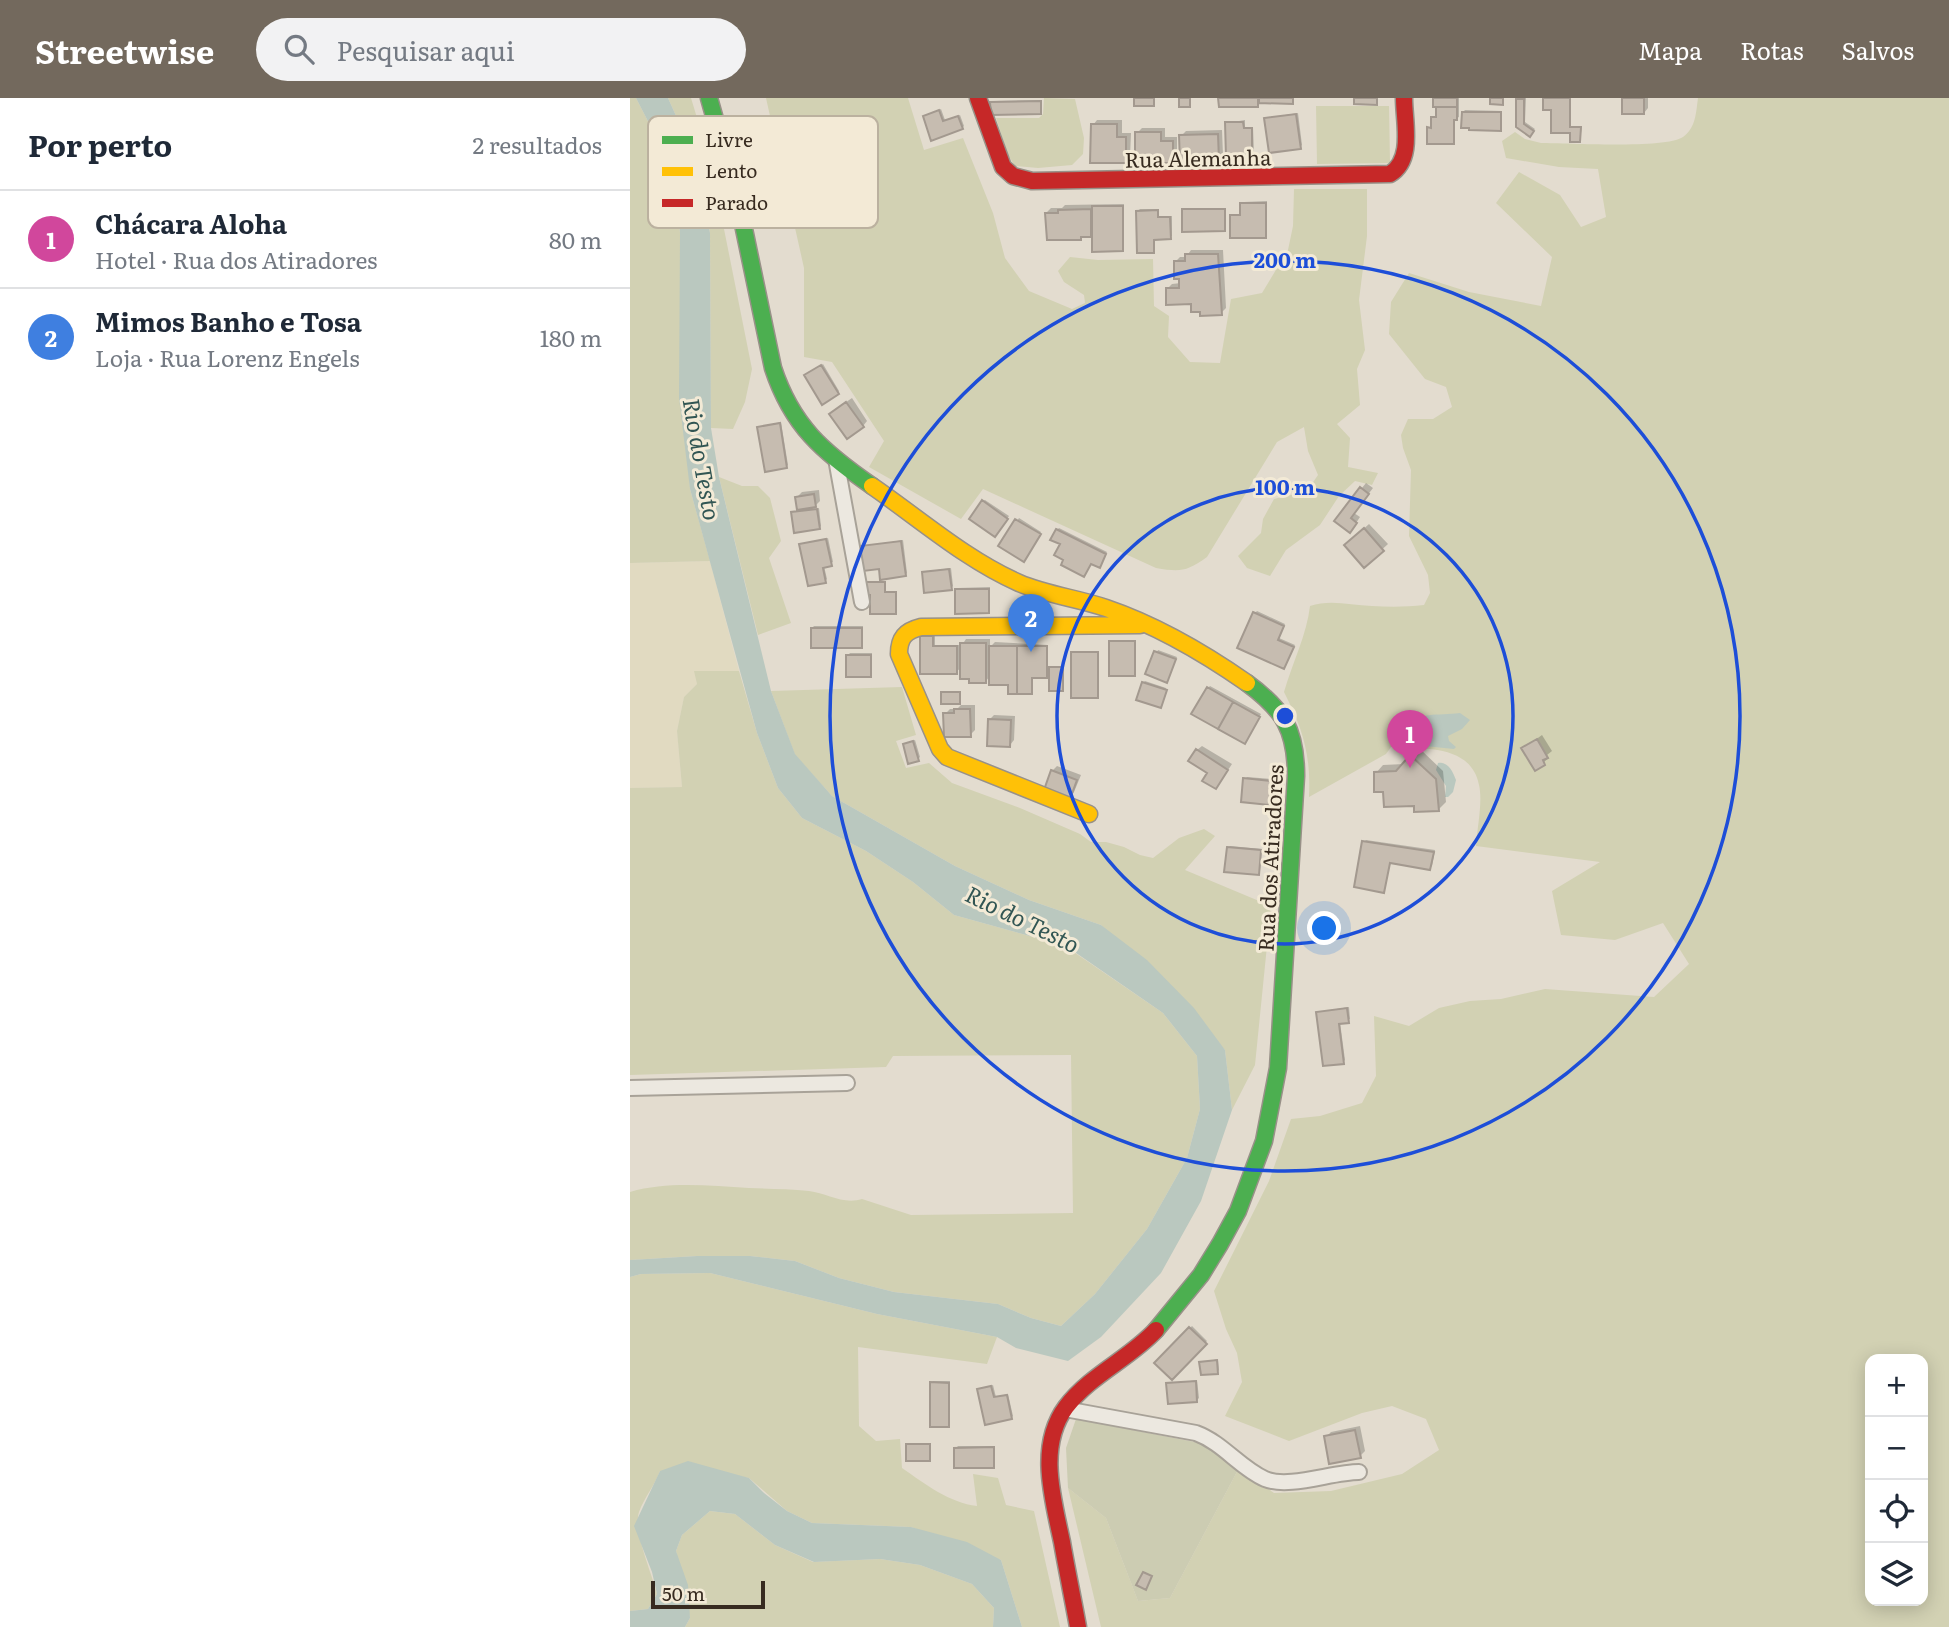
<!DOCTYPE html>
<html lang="pt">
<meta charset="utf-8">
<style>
:root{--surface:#fff;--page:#f2f2f3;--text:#1f2937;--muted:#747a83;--line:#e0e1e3;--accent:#73695d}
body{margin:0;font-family:Literata,serif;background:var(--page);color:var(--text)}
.controls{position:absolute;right:21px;bottom:21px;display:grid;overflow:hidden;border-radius:14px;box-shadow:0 4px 18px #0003}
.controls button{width:63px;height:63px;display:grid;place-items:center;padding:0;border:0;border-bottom:2px solid var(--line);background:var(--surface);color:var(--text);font:35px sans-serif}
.scale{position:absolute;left:21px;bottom:18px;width:114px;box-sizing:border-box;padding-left:7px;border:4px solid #372b20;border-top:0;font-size:19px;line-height:24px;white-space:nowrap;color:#372b20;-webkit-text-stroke:5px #f3ead6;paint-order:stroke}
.you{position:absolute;left:695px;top:831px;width:24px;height:24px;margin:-18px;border:5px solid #fff;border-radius:50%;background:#1a73e8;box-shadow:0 0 0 10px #1a73e833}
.badge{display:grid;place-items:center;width:46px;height:46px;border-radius:50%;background:var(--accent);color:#fff;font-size:23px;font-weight:700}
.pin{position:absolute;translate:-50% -58px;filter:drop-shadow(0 2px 4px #0008)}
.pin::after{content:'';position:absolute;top:37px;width:24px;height:21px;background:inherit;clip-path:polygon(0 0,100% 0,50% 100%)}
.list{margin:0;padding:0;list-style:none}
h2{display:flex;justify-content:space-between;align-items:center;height:91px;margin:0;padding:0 28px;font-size:30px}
h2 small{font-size:23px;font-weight:400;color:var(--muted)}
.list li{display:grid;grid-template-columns:46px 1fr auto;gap:21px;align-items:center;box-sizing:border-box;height:98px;padding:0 28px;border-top:2px solid var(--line)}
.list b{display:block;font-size:26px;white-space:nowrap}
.list p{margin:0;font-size:23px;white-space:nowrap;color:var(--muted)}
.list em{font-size:23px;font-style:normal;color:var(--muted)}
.icon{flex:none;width:38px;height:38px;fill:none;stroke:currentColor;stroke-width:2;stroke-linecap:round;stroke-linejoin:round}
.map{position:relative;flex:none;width:1319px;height:1529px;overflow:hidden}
header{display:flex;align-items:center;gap:42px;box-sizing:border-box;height:98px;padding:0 35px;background:var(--accent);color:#fff}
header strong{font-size:33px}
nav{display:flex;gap:38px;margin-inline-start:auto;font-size:24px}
.search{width:490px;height:63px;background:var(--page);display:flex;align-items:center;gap:18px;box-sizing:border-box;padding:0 24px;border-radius:38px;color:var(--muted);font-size:26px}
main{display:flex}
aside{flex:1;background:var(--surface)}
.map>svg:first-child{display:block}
.farmland{fill:#e1dac1}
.green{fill:#d2d1b3;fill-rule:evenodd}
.cemetery{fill:#ccccb2}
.water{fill:#bac8bf}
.shadow{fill:#0003}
.building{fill:#c6bcb0;stroke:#a3998f;stroke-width:2}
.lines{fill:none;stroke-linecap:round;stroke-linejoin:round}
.street-casing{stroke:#a8a298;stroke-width:18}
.fast-casing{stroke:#989188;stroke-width:19}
.slow-casing{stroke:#989188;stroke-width:19}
.jam-casing{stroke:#989188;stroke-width:19}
.street{stroke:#ece8e0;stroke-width:14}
.fast{stroke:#4caf50;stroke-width:16}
.slow{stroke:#ffc107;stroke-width:16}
.jam{stroke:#c62828;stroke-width:16}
.ring{fill:none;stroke:#1d4ed8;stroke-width:3.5}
.labels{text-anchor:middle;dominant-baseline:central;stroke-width:6;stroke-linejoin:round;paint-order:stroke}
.street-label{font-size:21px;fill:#372b20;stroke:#f3ead6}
.water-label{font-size:23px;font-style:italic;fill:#315553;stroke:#f3ead6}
.key{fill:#f3ead6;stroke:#bbb19f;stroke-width:2}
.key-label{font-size:19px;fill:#372b20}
.centre{fill:#1d4ed8;stroke:#f3ead6;stroke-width:3.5}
.ring-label{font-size:21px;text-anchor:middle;font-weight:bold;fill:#1d4ed8;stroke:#f3ead6;stroke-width:6;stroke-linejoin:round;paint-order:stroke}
</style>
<header>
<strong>Streetwise</strong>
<div class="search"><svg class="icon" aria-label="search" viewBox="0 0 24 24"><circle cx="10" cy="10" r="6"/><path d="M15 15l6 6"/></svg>Pesquisar aqui</div>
<nav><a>Mapa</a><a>Rotas</a><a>Salvos</a></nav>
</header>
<main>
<aside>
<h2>Por perto<small>2 resultados</small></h2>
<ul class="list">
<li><span class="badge" style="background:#d1479c">1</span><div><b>Chácara Aloha</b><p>Hotel · Rua dos Atiradores</p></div><em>80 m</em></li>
<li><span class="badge" style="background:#3f7fe0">2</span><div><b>Mimos Banho e Tosa</b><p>Loja · Rua Lorenz Engels</p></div><em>180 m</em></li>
</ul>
</aside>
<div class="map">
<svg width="1319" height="1529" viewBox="0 0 1319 1529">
<rect width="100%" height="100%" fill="#e3dccf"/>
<path class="farmland" d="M80 463 109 573H65L67 586 54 599 47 633 52 689 0 690V465Z"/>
<path class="green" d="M0 0H6L24 35 46 92 50 135 60 391 80 463 0 465Z
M38 0H61L81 66 122 271 115 304 103 331 81 330 80 135 66 62Z
M136 0H278L294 52 333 40 363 115 375 160 399 193 442 211 455 205 454 197 434 184 428 173 440 159 468 162 523 161 524 208 539 218 538 239 560 264 590 265 601 201 632 195 658 152 663 128 664 91H737V138L729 202 735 252 727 271 730 307 707 326 720 340 718 369 748 375 742 387 725 383 709 398 690 427 656 452 640 478 617 470 608 458 631 435 633 421 644 401 677 393 688 377 678 353 674 329 647 344 577 459C556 474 550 474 526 470L353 391 331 421 239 369 254 343 202 264 174 259V170Z
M414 0 445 1 454 40 453 56 442 67 408 70 385 68 378 57 366 20H409L413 16Z
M1068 0H1319V1529H471L438 1390 476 1420 508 1503 540 1500 609 1370 644 1395 701 1393 772 1376 809 1352 796 1321 762 1308 732 1315 659 1343 595 1318 612 1284 607 1255 596 1231 584 1193 639 1083 661 1021 690 1018 732 1005 746 978 744 918 779 928 809 910 840 903 871 901 915 891 1024 899 1059 866 1033 825 985 842 931 837 922 793 970 764 846 748C847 731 853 703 849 687 841 646 793 651 761 649L756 656 679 699C681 657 673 631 654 594 662 566 677 536 680 508 700 501 720 507 742 508 759 509 777 509 794 507L800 495 798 477 779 438 781 372 773 350 771 337 778 321H803L822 309 816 289 795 281 759 236 761 204 779 175 839 194 911 208 922 159 866 105 889 74 930 97 951 129 976 119 968 71 929 69 876 60 872 43 885 34 895 41 911 45C938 45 1035 51 1053 39 1066 30 1066 14 1068 0ZM1240 1261H1293V1503H1240Z
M686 8H759L760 65 687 66Z
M89 379 112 388H128L140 400 151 443 139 460 161 525 128 537Z
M64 573H109L127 635 148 690 172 720 236 753 283 784 324 817 435 848 533 915 567 958 570 1011 557 1060 517 1131 465 1196 431 1228 401 1220 368 1206 264 1194 209 1180 165 1163 120 1158H67L0 1162V1094C38 1083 80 1088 119 1090 139 1091 159 1091 179 1093 197 1095 213 1107 232 1101L281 1117 443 1115 441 957 263 958 256 969 0 977V690L52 689 47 633 54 599 67 586Z
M272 589 286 637 266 643 276 670 299 665 322 685 390 710 450 736 461 744H476L494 749 510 757 523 760 549 740 574 731 585 738 555 772 641 808 625 967 602 1012 595 952 471 827 399 802 325 768 202 698 165 657 141 593Z
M80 1175 247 1216 367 1239 357 1266 228 1249 229 1328 246 1343 270 1341 272 1370C295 1386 320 1405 347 1408L343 1376 368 1380 376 1407 404 1413 430 1529H392L371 1462 281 1429 182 1425 157 1413 119 1380 30 1373C25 1387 14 1400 9 1414 3 1434 22 1475 27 1496L18 1511 0 1513V1179L11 1176Z
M80 1413 105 1416 145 1447 183 1464 250 1461 290 1467 342 1486 364 1510 363 1529H55L60 1520 46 1453 52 1437Z"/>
<path class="cemetery" d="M446 1321 575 1346 609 1370 540 1500 508 1503 476 1420 438 1390 436 1350Z"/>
<path class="water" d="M6 0H38L66 62 80 135 81 330 89 379 141 593 165 656 202 698 325 768 399 802 471 827 517 862 564 910 595 952 602 1012 571 1103 531 1175 471 1239 438 1263 386 1250 367 1239 247 1216 80 1175 11 1176 0 1179V1162L67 1158H120L165 1163 209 1180 264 1194 368 1206 401 1220 431 1228 465 1196 517 1131 557 1060 570 1011 567 958 533 915 436 848 324 817 283 784 236 753 172 720 148 690 127 635 60 391 49 300 50 135 46 92 24 35Z
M830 615 840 622 832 631 818 638 819 643 826 649 824 651 785 647 773 639 771 630C789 613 807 618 830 615Z
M808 665C818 663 823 674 826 682L823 694 818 699H815L816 688 806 672Z
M58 1363 119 1380 134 1395 157 1413 182 1425 281 1429 337 1444 371 1462 392 1529H363L364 1510 342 1486 290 1467 250 1461 184 1464 145 1447 105 1416 80 1413 52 1437 46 1453 58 1487 60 1520 55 1529H0V1513L18 1511 27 1496 22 1474 4 1428 30 1373Z"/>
<path class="shadow" d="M805 0H829V19L825 21V42L823 44 799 30 803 28V20L807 18Z
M890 0H896L895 24 905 31 900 37 888 28Z
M915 0H941V28H952L950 42Z
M993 0H1018V10L1014 15Z
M412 2 410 14 362 5 364 3Z
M311 11 315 22 330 17 334 28 332 30 295 19Z
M835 12 872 13V29L870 31 833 14Z
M668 15 672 47 670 49 636 20Z
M467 22H492V35H501L500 59 495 63 463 27Z
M615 22V29H623L624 55 622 57 597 25Z
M512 30H535V39H547V58L542 63 507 35Z
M592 32 593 57 588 62 551 38 556 33Z
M637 103V136L635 138 601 118 612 116 614 104Z
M494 106V150L492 152 464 133 450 141 416 115 421 110H432L435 107Z
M556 110H596V130L594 132 554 112Z
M510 111H529V118H542V138L525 140 523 153 508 113Z
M561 152H593L596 210 591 215 562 204 538 190 542 186 551 185 545 164 550 159H556Z
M193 266 209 293 208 295 178 275Z
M222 300 237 323 233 328 206 311Z
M151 324 158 367 156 369 129 330Z
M736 385 743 390 724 415 730 419 724 428 706 422Z
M189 392 190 403 182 411 189 410 191 428 189 430 163 415 168 413 167 399 172 394Z
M355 402 379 418 367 435 353 403Z
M389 420 411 434 395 460 371 448Z
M739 426 758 446 734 468 716 447Z
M429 430 477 454 471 466 461 464 432 446 427 432Z
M198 440 203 464 194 468 197 481 195 483 171 447Z
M273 442 277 475 275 477 250 469 232 449Z
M321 470 323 488 321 490 293 474Z
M239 483H256V493H267V512L265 514 242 495 237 485Z
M360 489V512L358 514 326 492 328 490Z
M627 513 655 526 649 540 665 547 656 567 625 515Z
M184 528H233V546L231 548 182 530Z
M305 537V547H332L336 541H360V549L365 544 418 547V572L422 568H434V589L432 591 420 574 416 578H403L401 594 360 578 356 583 332 569 326 574 292 538Z
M482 542H506V574L504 576 480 543Z
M528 552 547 559 537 583 517 575Z
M445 553H469V596L467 598 443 555Z
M220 555H242V575L241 577 218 557Z
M515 583 536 590 530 608 513 585Z
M580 588 631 616 617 642 578 590Z
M315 593H331V603L330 605 313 595Z
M331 607H345V632L340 637 315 616 320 611H327Z
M364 617 385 618 384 642 380 647 359 622Z
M912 637 922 653 917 657 919 660 906 670 894 650Z
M285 642 290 659 288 661 274 646Z
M572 648 602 666 590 684 567 652Z
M789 650 813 673 816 704 808 712 785 707 755 693 746 675 753 667 774 666Z
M427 668 451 677 444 694 440 699 422 673Z
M617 679 643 681 638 705 615 681Z
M736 742 805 752 802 768 800 770 761 763 754 793 734 744Z
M600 748 632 751 630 773 628 775 598 750Z
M719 909 720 921 710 924 715 962 713 964 688 914Z
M562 1228 577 1243 542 1279 526 1265Z
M588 1261 589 1272 587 1274 571 1265Z
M567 1282 569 1300 567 1302 538 1286Z
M303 1283H320V1325L318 1327 301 1285Z
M363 1287 366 1299 378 1296 383 1318 381 1320 349 1291Z
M730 1328 735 1353 730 1358 696 1339 701 1334Z
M280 1345H301V1359L299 1361 278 1347Z
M328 1348H365V1366L363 1368 326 1350Z"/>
<path class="building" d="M504 0H524V8H504Z
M549 0H560V9H549Z
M588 0H628V9H589Z
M629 0H663V6L629 5Z
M724 0H747V7L724 6Z
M803 0H827V9H803Z
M860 0H873V7L860 6Z
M913 0H940V29H951L950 44H940V35H921V12H913Z
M992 0H1014V16H992Z
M886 1H894V26L904 33 900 39 886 29Z
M411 3V16L361 17 360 4Z
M806 9H827V22H824V46H797V29L801 30V19H806Z
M309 12 313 23 328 18 333 31 301 43 293 18Z
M832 14H871V33L839 32V30H831Z
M666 16 671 51 639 55 634 20Z
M595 24H613L614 30H622V58L596 59Z
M461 26H487V39H496V65H460Z
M505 34H531V43H543V65H505Z
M588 36 589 63 550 64 549 37Z
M610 105H636V140H600V117H610Z
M462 108H493V153L462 154Z
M461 111V139H451V142H417L415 115H428V112Z
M552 111H595V133L552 134Z
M528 112V119H540L541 141 524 142V155H507L506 113Z
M555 156H588L592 217 570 218V214H561V206L536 207V190H549V181H544V163H555Z
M191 267 209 296 192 307 174 277Z
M216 304 234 329 217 341 199 316Z
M150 325 157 370 135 374 127 329Z
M730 389 739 396 721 420 727 425 720 435 704 423Z
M184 396 186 409 167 412 165 399Z
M352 402 378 421 365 439 339 421Z
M187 411 190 431 164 435 161 414Z
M385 421 411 436 394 464 368 448Z
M734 430 754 453 734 470 714 447Z
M426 431 476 456 470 470 461 466 454 479 431 467 433 462 424 457 430 446 420 442Z
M196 441 202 468 193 470 196 485 178 488 169 446Z
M271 443 276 478 250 482 249 471 233 473 230 448Z
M319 471 322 492 294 495 292 474Z
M235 484H255V494H266V516H240V497H235Z
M325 491H359V515L325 516Z
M623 514 654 528 648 542 664 549 654 571 607 550Z
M181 530H232V550H181Z
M290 538H303V548H327V576H290Z
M479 543H505V578H479Z
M330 545H356V585H339V581H330Z
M359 548H387V596H378V587H359Z
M387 548H417V580H402V596H387Z
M524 553 546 561 537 585 515 576Z
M441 554H468V600H441Z
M216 557H241V579H216Z
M419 569H433V593H419Z
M512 584 537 592 531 610 506 602Z
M577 589 603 604 588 631 561 616Z
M311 594H330V606H311Z
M603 604 630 619 615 646 588 631Z
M324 611H340L341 639H314L313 615H324Z
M358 621 381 622 380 649 357 648Z
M907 641 918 660 913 662 915 667 905 673 891 650Z
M283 643 289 663 278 666 273 646Z
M566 651 598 672 586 691 572 683 577 675 558 663Z
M780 657 806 681 809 713 784 714V708L754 709 753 694H744V674L766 673Z
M421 672 447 682 440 701 414 692Z
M613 680 641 683 639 707 611 704Z
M732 743 804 754 800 772 760 765 754 795 724 789Z
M597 749 631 752 629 777 594 774Z
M717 910 719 925 709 926 714 966 693 968 686 914Z
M559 1229 577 1246 542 1282 524 1265Z
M587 1262 588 1276 571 1277 569 1264Z
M566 1283 567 1304 538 1306 536 1285Z
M300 1284 319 1285V1329H300Z
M361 1288 364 1299 377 1297 382 1321 355 1327 347 1291Z
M725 1332 731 1360 699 1366 694 1338Z
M276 1346H300V1363H276Z
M364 1349V1370H324V1350Z
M513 1474 522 1478 516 1492 506 1487Z"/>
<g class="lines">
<g class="street-casing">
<path id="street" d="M206 361 232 504
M0 990 217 985
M435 1311 566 1335C593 1345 610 1370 635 1381 659 1391 702 1374 729 1374"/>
</g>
<g class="fast-casing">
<path id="fast" d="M79 0 109 107 143 270C162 328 193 354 242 388
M526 1232 571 1177 590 1146 608 1113 634 1043 648 970 666 678C666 632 654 612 617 585"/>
</g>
<g class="slow-casing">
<path id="slow" d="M242 388C290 421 335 461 389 485 417 497 447 500 476 510 526 527 574 555 617 585
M459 716 317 659 310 651 269 556C269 540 275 533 291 529L510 527"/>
</g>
<g class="jam-casing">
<path id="jam" d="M348 0 373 69 383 78 402 83 760 76C784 62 774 24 774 0
M448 1529C443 1501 437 1473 432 1444 423 1401 407 1348 436 1309 460 1277 499 1261 526 1232"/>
</g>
<use href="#street" class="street"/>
<use href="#fast" class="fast"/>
<use href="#slow" class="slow"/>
<use href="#jam" class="jam"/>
</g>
<g class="ring">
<circle cx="655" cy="618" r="228"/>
<circle cx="655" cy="618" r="455"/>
</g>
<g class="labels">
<g class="street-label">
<text transform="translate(568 59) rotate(-1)">Rua Alemanha</text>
<text transform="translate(639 760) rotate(-87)">Rua dos Atiradores</text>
</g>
<g class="water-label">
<text transform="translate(73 361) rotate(80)">Rio do Testo</text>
<text transform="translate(393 820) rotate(26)">Rio do Testo</text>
</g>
</g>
<rect x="18" y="18" width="230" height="112" rx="10" class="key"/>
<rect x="32" y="38" width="31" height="8" fill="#4caf50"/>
<rect x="32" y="69" width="31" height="9" fill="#ffc107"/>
<rect x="32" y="101" width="31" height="8" fill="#c62828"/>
<g class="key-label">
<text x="75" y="49">Livre</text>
<text x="75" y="80">Lento</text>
<text x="75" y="112">Parado</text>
</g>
<circle cx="655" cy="618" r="10" class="centre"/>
<g class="ring-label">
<text x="655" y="170">200 m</text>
<text x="655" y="397">100 m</text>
</g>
</svg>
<div class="controls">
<button>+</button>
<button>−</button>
<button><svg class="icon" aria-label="locate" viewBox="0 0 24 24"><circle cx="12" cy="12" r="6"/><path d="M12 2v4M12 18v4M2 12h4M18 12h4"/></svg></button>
<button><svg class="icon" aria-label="layers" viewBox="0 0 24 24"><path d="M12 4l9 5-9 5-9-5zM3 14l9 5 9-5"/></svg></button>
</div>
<div class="scale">50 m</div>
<div class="you"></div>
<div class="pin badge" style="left:780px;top:670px;background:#d1479c">1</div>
<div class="pin badge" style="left:401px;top:554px;background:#3f7fe0">2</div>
</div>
</main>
